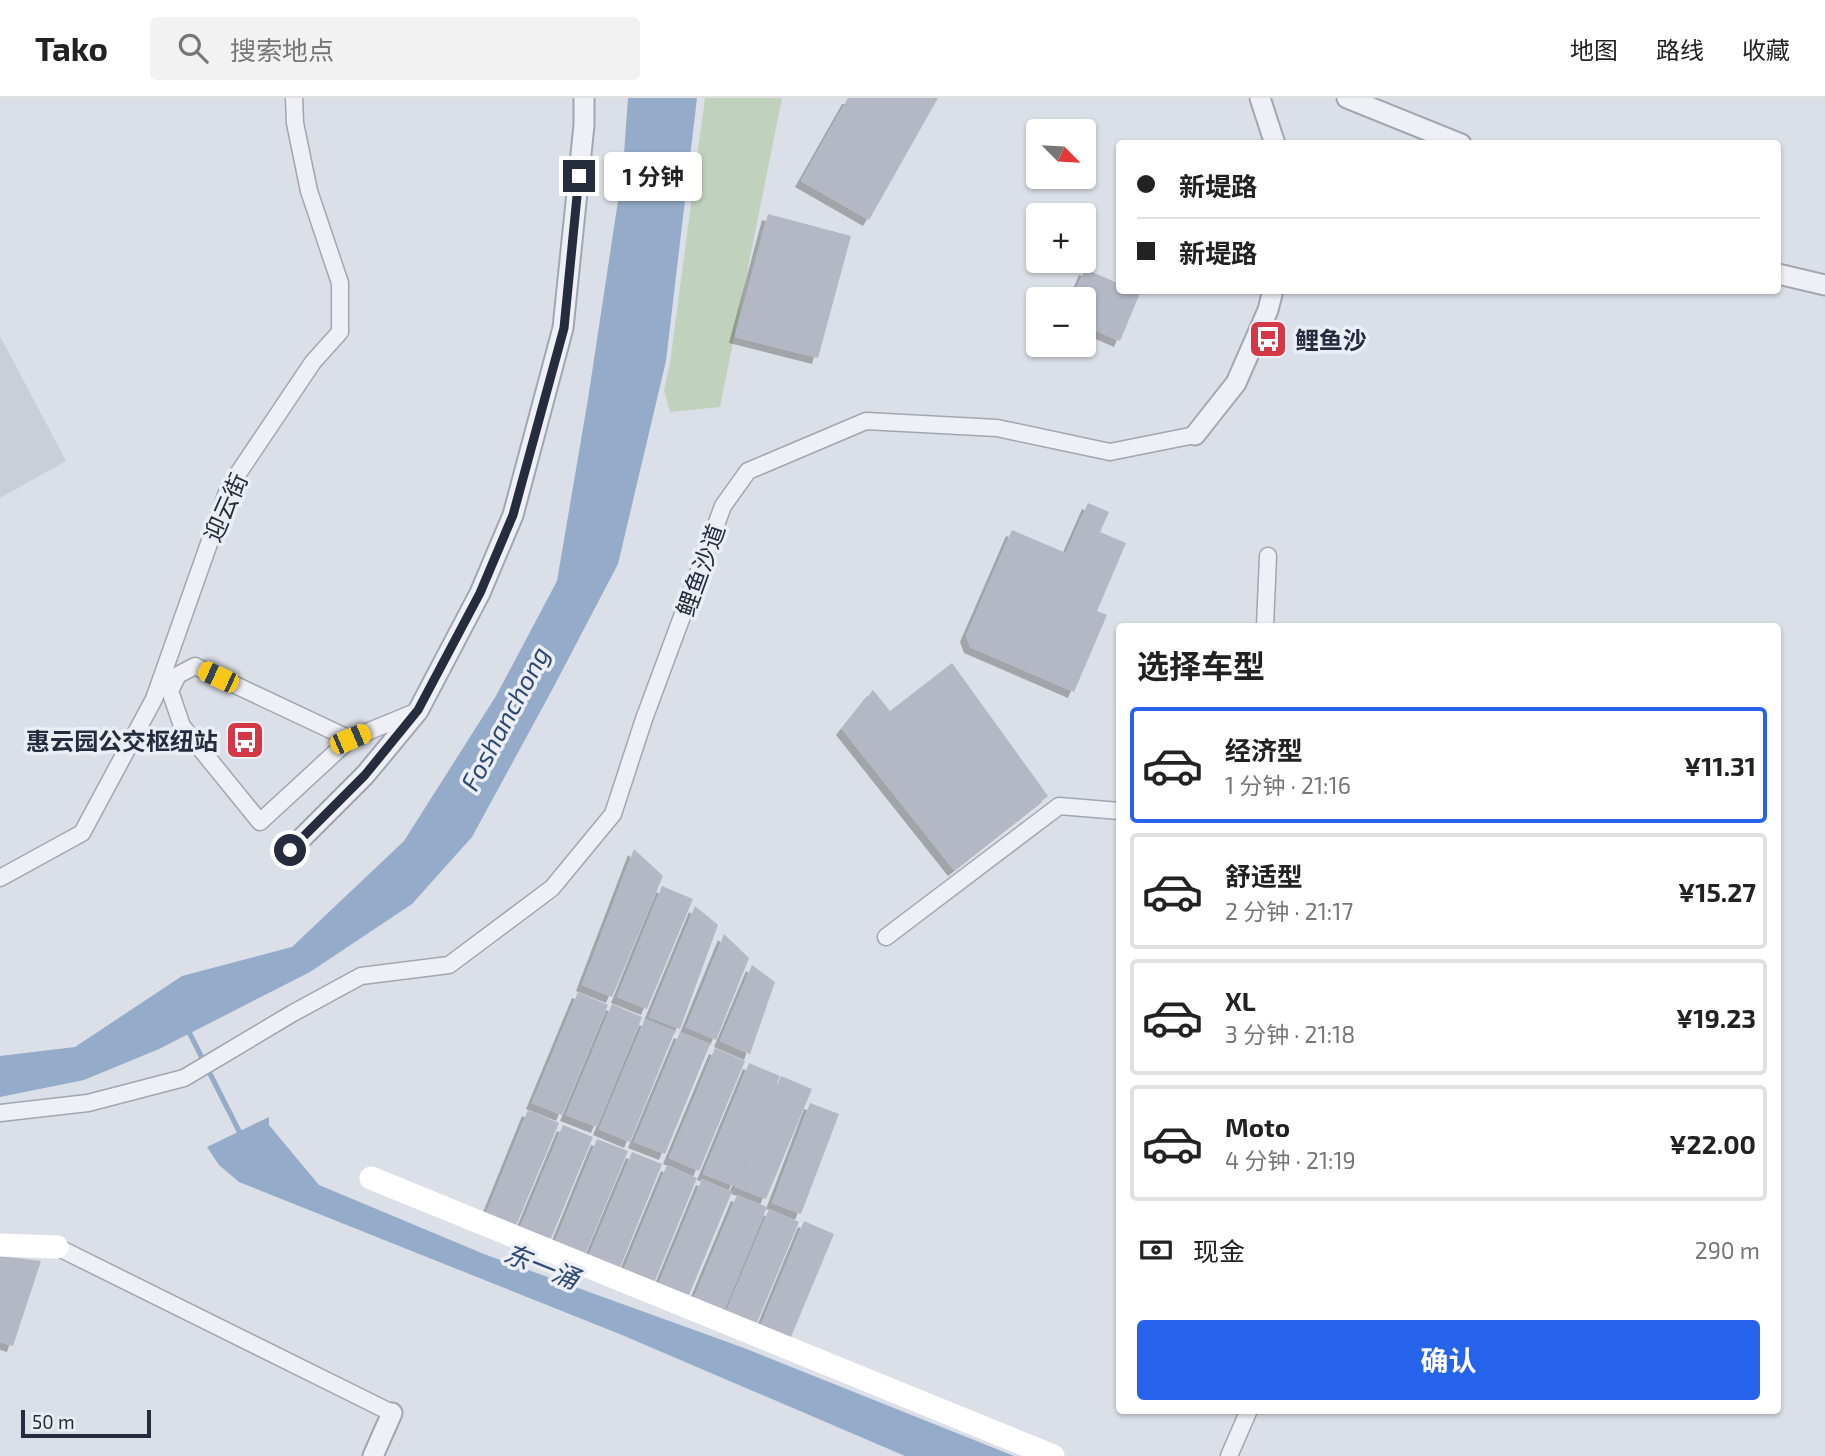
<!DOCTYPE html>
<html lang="zh">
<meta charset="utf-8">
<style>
:root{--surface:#fff;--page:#f2f2f2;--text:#222;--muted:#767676;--line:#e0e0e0;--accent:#2563eb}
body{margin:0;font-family:"Exo 2","Noto Sans SC",sans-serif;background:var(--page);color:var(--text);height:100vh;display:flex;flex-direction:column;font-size:26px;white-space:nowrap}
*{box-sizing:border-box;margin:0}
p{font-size:23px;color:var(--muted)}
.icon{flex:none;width:38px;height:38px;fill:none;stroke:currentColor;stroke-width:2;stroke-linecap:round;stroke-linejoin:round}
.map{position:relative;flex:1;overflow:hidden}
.sheet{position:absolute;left:1116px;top:525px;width:665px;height:791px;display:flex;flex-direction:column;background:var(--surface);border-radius:7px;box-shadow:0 2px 5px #0004}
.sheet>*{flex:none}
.top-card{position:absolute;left:1116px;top:42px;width:665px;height:154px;border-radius:7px;box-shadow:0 2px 5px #0004;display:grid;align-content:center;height:154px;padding:0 21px;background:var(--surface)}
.needle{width:46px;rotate:114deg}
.controls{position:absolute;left:1026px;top:21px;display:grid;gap:14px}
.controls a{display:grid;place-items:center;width:70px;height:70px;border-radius:7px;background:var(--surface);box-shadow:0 2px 5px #0004;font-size:35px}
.scale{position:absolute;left:21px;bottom:18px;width:130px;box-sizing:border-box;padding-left:7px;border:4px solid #252c3d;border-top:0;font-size:19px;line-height:24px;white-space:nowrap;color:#252c3d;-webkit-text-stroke:5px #ebeef5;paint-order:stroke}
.end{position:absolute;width:32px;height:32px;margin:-16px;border:9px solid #252c3d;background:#fff;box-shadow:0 0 0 4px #fff}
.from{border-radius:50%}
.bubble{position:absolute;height:49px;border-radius:7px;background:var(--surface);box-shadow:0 2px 5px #0004;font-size:23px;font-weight:700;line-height:49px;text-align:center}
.car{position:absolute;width:21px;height:42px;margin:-21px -10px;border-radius:9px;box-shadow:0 0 5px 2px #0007;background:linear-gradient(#f5c518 24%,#345 0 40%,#f5c518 0 76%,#345 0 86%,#f5c518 0)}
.top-card b{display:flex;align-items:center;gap:24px;height:66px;font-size:26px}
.top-card b+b{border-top:2px solid var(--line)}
.top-card i{width:18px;height:18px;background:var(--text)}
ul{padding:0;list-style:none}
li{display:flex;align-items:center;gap:21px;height:116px;margin:0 14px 10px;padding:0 7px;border:4px solid var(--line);border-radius:7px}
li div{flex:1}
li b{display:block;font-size:26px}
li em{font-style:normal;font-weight:700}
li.selected{border-color:var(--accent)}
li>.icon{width:63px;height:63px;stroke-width:1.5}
h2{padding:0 21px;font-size:32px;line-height:84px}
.pay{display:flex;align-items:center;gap:18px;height:77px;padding:0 21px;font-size:26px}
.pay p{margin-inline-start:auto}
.cta{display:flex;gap:14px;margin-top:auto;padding:14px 21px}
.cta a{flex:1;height:80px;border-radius:7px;background:var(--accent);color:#fff;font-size:28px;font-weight:700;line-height:80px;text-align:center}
header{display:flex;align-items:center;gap:42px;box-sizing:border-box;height:98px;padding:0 35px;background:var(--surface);border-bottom:2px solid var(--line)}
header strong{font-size:33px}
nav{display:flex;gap:38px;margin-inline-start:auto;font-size:24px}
.search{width:490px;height:63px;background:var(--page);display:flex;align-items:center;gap:18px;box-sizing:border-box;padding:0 24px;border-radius:7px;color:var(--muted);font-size:26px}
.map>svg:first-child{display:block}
</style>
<header>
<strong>Tako</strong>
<div class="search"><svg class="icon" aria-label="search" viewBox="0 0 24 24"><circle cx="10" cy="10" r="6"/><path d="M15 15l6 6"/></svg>搜索地点</div>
<nav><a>地图</a><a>路线</a><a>收藏</a></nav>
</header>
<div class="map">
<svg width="1825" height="1358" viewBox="0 0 1825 1358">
<defs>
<filter id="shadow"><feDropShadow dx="-6" dy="6" stdDeviation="0" flood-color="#0004"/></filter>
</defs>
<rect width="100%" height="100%" fill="#dbdfe7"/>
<path fill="#c9ced9" d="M 0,238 L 66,363 L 0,400 Z"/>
<path fill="#c0d1bc" d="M 705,0 L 782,0 L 720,309 L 670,314 L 664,292 L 670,265 Z"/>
<path fill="#94abc9" d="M 628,0 L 697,0 L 666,263 L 618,466 L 552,592 L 472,739 L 412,806 L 310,874 L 159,951 L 84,982 L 0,999 L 0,958 L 75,949 L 182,878 L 292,849 L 404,743 L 496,598 L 557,483 L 588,301 L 623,70 Z
M 269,1019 L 269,1027 L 319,1087 L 484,1156 L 744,1250 L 1014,1358 L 905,1358 L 622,1237 L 239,1084 L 219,1067 L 207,1049 Z"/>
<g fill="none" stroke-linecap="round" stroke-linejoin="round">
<path stroke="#94abc9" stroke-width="5" d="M 188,932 L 242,1039"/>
</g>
<path fill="#b3b8c4" filter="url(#shadow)" d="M 848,0 L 938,0 L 869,122 L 801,83 Z
M 768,116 L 851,138 L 818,260 L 735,239 Z
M 1085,171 L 1120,186 L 1120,192 L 1135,192 L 1140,195 L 1120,243 L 1083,227 L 1083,201 L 1072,201 Z
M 1088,405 L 1109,414 L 1100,434 L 1126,445 L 1097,513 L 1107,517 L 1074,594 L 970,549 L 966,538 L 1012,432 L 1066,455 Z
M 952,565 L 1048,698 L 954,772 L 842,631 L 873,592 L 890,613 Z
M 634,751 L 663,778 L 612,899 L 582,887 Z
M 662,788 L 693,801 L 647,911 L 617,899 Z
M 695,808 L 718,827 L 680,931 L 649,919 Z
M 724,836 L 749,860 L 716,942 L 686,929 Z
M 752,867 L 775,884 L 750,956 L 720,943 Z
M 578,894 L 608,907 L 562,1017 L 532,1005 Z
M 612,906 L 642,919 L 597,1029 L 566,1017 Z
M 645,921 L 675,933 L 630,1044 L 599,1031 Z
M 680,934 L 710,946 L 665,1056 L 634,1044 Z
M 715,950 L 745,963 L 699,1073 L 669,1060 Z
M 749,965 L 780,978 L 734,1088 L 703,1076 Z
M 781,978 L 812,991 L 766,1101 L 735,1089 Z
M 810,1005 L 839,1016 L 801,1116 L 772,1105 Z
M 528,1012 L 559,1025 L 513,1135 L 483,1123 Z
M 563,1027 L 593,1039 L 547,1150 L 517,1137 Z
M 597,1041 L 628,1053 L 582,1164 L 552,1151 Z
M 632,1054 L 662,1066 L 617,1177 L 586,1164 Z
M 667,1067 L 697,1080 L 652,1190 L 621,1178 Z
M 702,1081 L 732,1094 L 686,1204 L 656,1192 Z
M 737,1097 L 767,1109 L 721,1220 L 691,1207 Z
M 769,1111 L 799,1124 L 753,1234 L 723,1221 Z
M 804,1123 L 834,1136 L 788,1246 L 758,1234 Z
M 0,1158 L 41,1163 L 13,1248 L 0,1244 Z"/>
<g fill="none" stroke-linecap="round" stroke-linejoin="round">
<defs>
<path id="minor" d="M 1265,528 L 1268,458
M 350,641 L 195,568 L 178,577 L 170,593 L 182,628 L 260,724 L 350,641 L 418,613
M 0,780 L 82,735 L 154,601 L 229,389 L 313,264 L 340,234 L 340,185 L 309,93 L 295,25 L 294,0
M 886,839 L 1059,708 L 1120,713
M 0,1015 L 88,1005 L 184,980 L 293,915 L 361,878 L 449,867 L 552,790 L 613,716 L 644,621 L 723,408 L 748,373 L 866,323 L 997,330 L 1110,354 L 1195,337
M 57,1149 L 392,1315
M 1229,1358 L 1249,1312"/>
<path id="tertiary" d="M 1260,0 L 1275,46
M 1347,0 L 1461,46
M 1778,176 L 1825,187
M 1195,337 L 1236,285 L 1268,212 L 1273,192
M 290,752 L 365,677 L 418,613 L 480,495 L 513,417 L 563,230 L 584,27 L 584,0
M 373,1358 L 392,1315"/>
</defs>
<use href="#minor" stroke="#a1a6b1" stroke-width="19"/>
<use href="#tertiary" stroke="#a1a6b1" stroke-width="23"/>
<use href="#minor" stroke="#eef0f5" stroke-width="16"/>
<use href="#tertiary" stroke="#eef0f5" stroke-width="19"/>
<path stroke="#fff" stroke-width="23" d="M 371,1080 L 1053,1358
M 0,1147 L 57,1149"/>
</g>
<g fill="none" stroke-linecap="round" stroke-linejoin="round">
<path stroke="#252c3d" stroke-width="9" d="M 290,752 L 365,677 L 418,612 L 480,495 L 513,417 L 564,230 L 579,78"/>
</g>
<defs>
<symbol id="bus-square" viewBox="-11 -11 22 22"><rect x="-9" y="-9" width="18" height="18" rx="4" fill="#d43847" stroke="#ebeef5"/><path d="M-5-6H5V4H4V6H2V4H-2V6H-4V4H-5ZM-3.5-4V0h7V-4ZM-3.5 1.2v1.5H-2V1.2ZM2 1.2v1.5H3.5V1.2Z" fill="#fff"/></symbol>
</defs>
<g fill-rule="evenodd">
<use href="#bus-square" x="1246" y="219" width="44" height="44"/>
<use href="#bus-square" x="223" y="620" width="44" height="44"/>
</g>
<g text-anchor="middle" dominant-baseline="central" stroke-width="7" stroke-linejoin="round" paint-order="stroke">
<g font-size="24" font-weight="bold" fill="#252c3d" stroke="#ebeef5" text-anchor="start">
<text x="1295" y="241">鲤鱼沙</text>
<text x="218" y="642" text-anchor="end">惠云园公交枢纽站</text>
</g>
<g font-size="24" fill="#252c3d" stroke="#ebeef5">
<text transform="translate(225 409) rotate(-66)">迎云街</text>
<text transform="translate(700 472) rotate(-70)">鲤鱼沙道</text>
</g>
<g font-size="26" font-style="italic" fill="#2d4873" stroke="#ebeef5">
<text transform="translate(504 620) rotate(-62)">Foshanchong</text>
<text transform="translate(542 1167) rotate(22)">东一涌</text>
</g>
</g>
</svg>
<div class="controls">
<a><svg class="needle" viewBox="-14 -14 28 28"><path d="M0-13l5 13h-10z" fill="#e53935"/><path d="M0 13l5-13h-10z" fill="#767676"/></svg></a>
<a>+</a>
<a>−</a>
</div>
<div class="scale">50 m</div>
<i class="end from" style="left:290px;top:752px"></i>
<i class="end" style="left:579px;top:78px"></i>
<div class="bubble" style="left:604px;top:54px;width:98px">1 分钟</div>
<i class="car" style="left:218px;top:579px;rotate:295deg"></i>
<i class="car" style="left:350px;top:641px;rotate:67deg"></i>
<div class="top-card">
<b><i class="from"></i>新堤路</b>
<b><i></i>新堤路</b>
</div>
<section class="sheet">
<h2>选择车型</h2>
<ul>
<li class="selected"><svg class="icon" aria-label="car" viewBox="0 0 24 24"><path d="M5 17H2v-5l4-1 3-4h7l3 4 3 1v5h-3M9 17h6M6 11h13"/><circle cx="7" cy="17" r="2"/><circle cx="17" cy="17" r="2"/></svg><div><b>经济型</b><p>1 分钟 · 21:16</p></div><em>¥11.31</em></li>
<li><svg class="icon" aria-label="car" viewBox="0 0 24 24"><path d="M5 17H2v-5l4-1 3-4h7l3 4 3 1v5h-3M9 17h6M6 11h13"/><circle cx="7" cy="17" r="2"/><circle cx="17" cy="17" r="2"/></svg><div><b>舒适型</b><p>2 分钟 · 21:17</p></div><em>¥15.27</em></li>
<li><svg class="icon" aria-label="car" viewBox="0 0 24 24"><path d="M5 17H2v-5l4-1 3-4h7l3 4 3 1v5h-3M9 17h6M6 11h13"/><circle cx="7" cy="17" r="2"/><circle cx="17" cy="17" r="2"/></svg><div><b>XL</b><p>3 分钟 · 21:18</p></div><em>¥19.23</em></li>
<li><svg class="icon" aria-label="car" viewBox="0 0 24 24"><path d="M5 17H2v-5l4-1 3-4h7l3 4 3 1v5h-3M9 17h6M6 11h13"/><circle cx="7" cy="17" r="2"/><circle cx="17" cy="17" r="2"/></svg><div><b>Moto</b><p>4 分钟 · 21:19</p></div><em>¥22.00</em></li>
</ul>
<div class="pay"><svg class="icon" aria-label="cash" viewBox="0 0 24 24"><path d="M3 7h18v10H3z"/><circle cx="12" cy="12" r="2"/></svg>现金<p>290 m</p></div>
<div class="cta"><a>确认</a></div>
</section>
</div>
